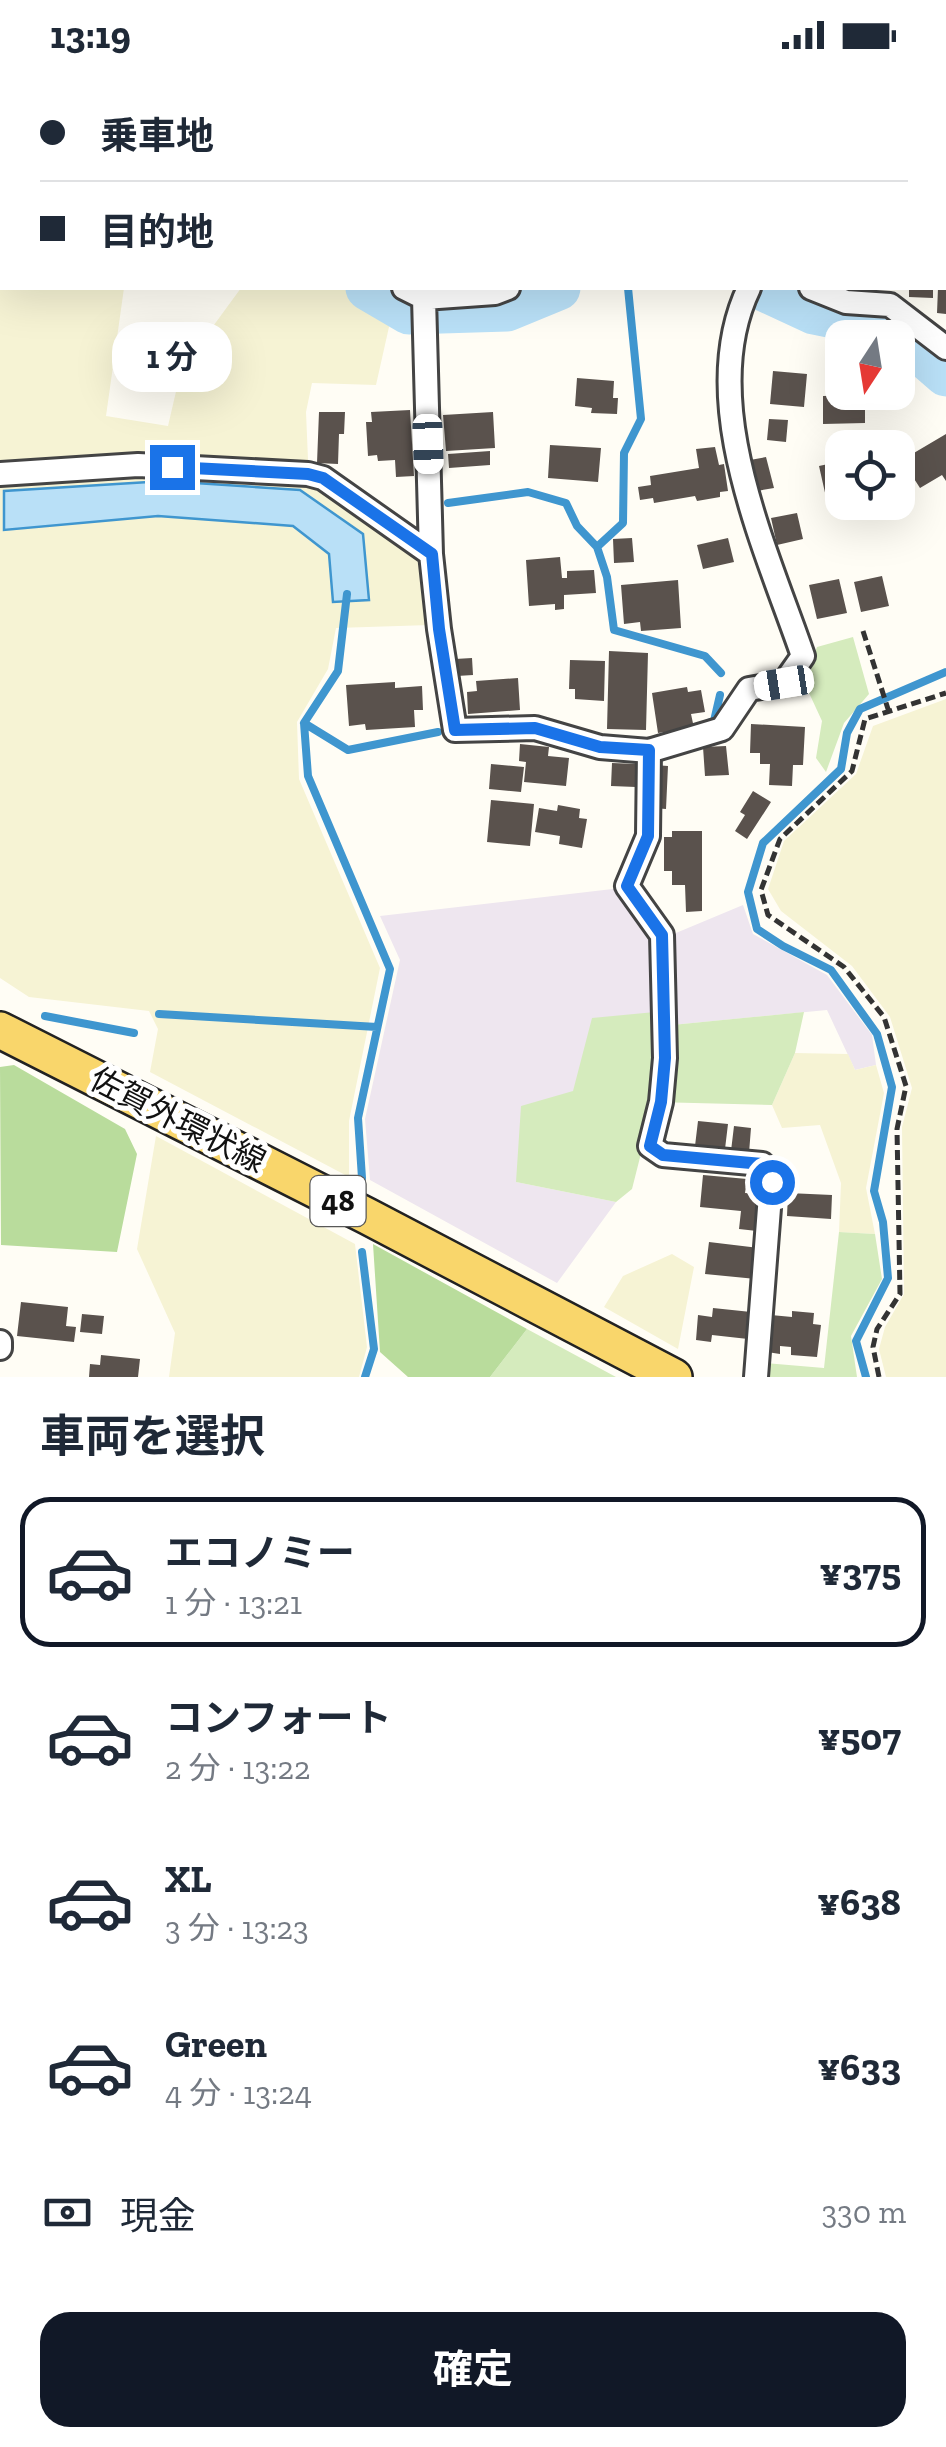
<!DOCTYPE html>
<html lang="ja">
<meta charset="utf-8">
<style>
:root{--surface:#fff;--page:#f2f2f3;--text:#1f2937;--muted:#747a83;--line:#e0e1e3;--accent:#111827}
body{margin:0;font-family:"Zilla Slab","Noto Sans JP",serif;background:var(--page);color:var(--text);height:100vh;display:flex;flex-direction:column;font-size:38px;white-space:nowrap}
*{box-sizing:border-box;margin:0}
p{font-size:32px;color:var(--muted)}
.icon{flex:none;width:55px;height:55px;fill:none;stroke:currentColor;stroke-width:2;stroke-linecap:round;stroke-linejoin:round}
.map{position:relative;height:1307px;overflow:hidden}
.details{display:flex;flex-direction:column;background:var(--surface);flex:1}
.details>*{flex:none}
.top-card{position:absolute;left:0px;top:0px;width:948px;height:220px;box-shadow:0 10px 40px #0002;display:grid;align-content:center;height:220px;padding:0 40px;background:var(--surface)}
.needle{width:65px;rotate:192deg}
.buttons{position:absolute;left:825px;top:250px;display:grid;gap:20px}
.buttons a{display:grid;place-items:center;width:90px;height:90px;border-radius:20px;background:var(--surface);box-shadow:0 10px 40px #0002;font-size:50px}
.end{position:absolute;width:45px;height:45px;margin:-22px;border:12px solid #1a73e8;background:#fff;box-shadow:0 0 0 5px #fff}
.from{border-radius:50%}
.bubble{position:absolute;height:70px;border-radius:30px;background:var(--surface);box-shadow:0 10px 40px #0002;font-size:32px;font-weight:700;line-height:70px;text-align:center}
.car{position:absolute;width:30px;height:60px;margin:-30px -15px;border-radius:12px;box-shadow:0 0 8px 2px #0007;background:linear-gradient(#fff 24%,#345 0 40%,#fff 0 76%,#345 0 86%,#fff 0)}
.top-card b{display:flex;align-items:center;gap:35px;height:95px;font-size:38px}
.top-card b+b{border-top:2px solid var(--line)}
.top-card i{width:25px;height:25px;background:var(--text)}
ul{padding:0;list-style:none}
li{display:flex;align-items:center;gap:30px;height:150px;margin:0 20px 15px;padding:0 20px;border:5px solid transparent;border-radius:30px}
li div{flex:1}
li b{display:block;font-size:38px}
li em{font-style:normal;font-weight:700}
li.active{border-color:var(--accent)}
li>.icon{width:90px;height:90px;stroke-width:1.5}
h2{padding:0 40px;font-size:45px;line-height:120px}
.pay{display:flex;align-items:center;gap:25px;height:110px;padding:0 40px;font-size:38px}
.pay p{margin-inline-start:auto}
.button{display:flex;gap:20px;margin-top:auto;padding:20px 40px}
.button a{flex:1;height:115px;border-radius:30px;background:var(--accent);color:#fff;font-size:40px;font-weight:700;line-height:115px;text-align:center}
.status{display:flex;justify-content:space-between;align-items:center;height:70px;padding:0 50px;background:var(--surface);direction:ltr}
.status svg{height:28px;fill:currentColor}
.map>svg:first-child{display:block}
</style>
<div class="status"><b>13:19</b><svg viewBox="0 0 49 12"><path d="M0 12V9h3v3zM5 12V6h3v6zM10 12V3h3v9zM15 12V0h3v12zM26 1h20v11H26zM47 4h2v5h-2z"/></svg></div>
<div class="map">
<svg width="946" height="1307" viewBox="0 0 946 1307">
<rect width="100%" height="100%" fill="#fffdf5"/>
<path fill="#eee6ef" d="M 621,818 L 652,873 L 743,835 L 753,864 L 827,905 L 872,965 L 876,995 L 855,1000 L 827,940 L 672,955 L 573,1021 L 516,1112 L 616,1132 L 557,1213 L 370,1110 L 365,1049 L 400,890 L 380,846 Z"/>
<path fill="#f6f3d4" d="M 424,0 L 946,0 L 946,23 L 945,24 L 945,2 L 424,2 Z
M 0,93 L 2,94 L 2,218 L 124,218 L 106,346 L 168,356 L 181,300 L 241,218 L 342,218 L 391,248 L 376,315 L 312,313 L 306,342 L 309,413 L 425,492 L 430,555 L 336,558 L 328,599 L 297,652 L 299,709 L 380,898 L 349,1051 L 349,1107 L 150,1002 L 158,959 L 149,941 L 29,927 L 0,908 Z
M 946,629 L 946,1307 L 886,1307 L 879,1279 L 885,1257 L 904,1224 L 902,1057 L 912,1018 L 890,947 L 852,896 L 781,841 L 768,819 L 784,771 L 856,704 L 873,656 Z
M 795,983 L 848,984 L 855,1000 L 876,995 L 884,1023 L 866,1118 L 875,1164 L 839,1162 L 841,1113 L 820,1055 L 782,1058 L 772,1035 Z
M 156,1066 L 355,1174 L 367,1277 L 359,1307 L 169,1307 L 175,1263 L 137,1179 Z
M 672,1184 L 694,1197 L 678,1279 L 604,1237 L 623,1206 Z"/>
<path fill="#d5ebbd" d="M 853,567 L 869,624 L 844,653 L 826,702 L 816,688 L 822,651 L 804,612 L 817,577 Z
M 655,942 L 672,955 L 804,942 L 795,983 L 772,1035 L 654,1032 L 632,1119 L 616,1132 L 516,1112 L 521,1036 L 573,1021 L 592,948 Z
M 839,1162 L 875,1164 L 882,1209 L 851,1266 L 857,1307 L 763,1307 L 765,1293 L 824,1298 Z
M 527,1259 L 616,1307 L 490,1307 Z"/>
<path fill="#b9dc9c" d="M 14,995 L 125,1059 L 137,1084 L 117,1182 L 1,1175 L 0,997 Z
M 373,1174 L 527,1259 L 490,1307 L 408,1307 L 380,1282 Z"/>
<path fill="#b9e0f7" stroke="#3f96cf" stroke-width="2.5" d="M 165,411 L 300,420 L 363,464 L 369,530 L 333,532 L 329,484 L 293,456 L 158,446 L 4,460 L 4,421 Z"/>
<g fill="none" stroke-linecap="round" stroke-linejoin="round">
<path stroke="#3f96cf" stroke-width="8" d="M 87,0 L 98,2
M 157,2 L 157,0
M 271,2 L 272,0
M 628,218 L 641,349 L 624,383 L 623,453 L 597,477 L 607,507 L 614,560 L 705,586 L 721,603
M 448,433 L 528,422 L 566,433 L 577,456 L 597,477
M 347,524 L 338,601 L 304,653 L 308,706 L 390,899 L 358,1048 L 362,1108
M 304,653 L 348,680 L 438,662
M 708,653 L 714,651 L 720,625
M 159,944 L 377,957
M 45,946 L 134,963
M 362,1182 L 374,1279 L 365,1307
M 866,1307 L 856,1271 L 888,1208 L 883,1152 L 874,1121 L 892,1017 L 877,964 L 831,900 L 783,876 L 757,859 L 748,822 L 763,773 L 841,699 L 847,663 L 860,639 L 946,602"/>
<path stroke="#b9e0f7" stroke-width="45" d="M 368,218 L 409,242 L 507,239 L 558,218
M 762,218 L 814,242 L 893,258 L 946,304"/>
</g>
<path fill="#5a524d" d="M 909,218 L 933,218 L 933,228 L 909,227 Z
M 938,218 L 946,218 L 946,244 L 937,243 Z
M 773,301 L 807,304 L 804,337 L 770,334 Z
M 577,308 L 614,311 L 613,328 L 618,328 L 617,344 L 591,343 L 592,338 L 575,336 Z
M 865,325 L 865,353 L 823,354 L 823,326 Z
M 410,340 L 414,406 L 396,407 L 395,390 L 378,391 L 377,385 L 368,386 L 366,352 L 372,352 L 371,342 Z
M 319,342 L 345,342 L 344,364 L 339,364 L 338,394 L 317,393 Z
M 493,342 L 495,378 L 446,381 L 443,345 Z
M 769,349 L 788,350 L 786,372 L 767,370 Z
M 946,364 L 946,411 L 942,405 L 920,418 L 902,390 Z
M 550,375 L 601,378 L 598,412 L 548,408 Z
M 715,377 L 719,395 L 724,394 L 728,421 L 720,422 L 720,427 L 697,431 L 695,426 L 654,433 L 653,428 L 640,430 L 638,417 L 651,415 L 650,406 L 699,398 L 696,379 Z
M 490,381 L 490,395 L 449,398 L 448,384 Z
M 766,387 L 774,418 L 757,421 L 750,390 Z
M 842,391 L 842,433 L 828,436 L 819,396 Z
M 858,432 L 886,432 L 889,442 L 862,448 Z
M 797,443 L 803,469 L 777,475 L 771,448 Z
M 632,468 L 634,492 L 614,493 L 613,469 Z
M 728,468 L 734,492 L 703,499 L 697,475 Z
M 560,487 L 562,508 L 567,508 L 567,501 L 594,500 L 596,523 L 564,525 L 564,539 L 555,540 L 555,534 L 529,536 L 526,490 Z
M 882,506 L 889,536 L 861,542 L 854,512 Z
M 839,509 L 847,543 L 817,549 L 809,515 Z
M 678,510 L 681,558 L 641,561 L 640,552 L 624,554 L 621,515 Z
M 609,581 L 648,583 L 646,660 L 607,659 Z
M 472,588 L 473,605 L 457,606 L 455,589 Z
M 570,590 L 605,591 L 604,631 L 575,629 L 575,619 L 569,619 Z
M 518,608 L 520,640 L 468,644 L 467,622 L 477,621 L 476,611 Z
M 395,612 L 395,618 L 422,616 L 423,640 L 414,640 L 415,657 L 366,660 L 365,654 L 349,656 L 346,615 Z
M 687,617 L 688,622 L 701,620 L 705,642 L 691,644 L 694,658 L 658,663 L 652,623 Z
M 751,654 L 805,657 L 803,695 L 793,695 L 792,716 L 769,715 L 770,694 L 760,694 L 760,683 L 750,683 Z
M 520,674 L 549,677 L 548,686 L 569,688 L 566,716 L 524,712 L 526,692 L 519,691 Z
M 726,676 L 729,705 L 705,706 L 703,677 Z
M 612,693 L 637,694 L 636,717 L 611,716 Z
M 491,694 L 524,697 L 521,722 L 489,719 Z
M 654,695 L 668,696 L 666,739 L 652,738 Z
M 753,721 L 771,732 L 747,769 L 735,761 L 745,745 L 740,742 Z
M 491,730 L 534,734 L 530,776 L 487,772 Z
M 558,735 L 580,739 L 579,748 L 587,749 L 582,778 L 559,774 L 560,766 L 535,762 L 539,738 L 557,741 Z
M 672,761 L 702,761 L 702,841 L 686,842 L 685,815 L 672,815 L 672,801 L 664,801 L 664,767 L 672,767 Z
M 698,1051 L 728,1054 L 725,1079 L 695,1076 Z
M 734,1056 L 751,1058 L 749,1083 L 731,1081 Z
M 703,1105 L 747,1109 L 745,1123 L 760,1124 L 757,1161 L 739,1159 L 741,1141 L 700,1137 Z
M 788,1123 L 832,1125 L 831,1149 L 787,1146 Z
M 709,1172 L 759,1178 L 756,1209 L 705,1204 Z
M 21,1232 L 68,1237 L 66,1256 L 76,1257 L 74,1272 L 17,1266 Z
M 713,1238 L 751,1242 L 748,1269 L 712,1265 L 711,1272 L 696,1270 L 698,1245 L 712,1247 Z
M 792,1241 L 814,1243 L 813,1254 L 821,1255 L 817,1287 L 791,1285 L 791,1277 L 780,1276 L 780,1284 L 767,1282 L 771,1245 L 792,1247 Z
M 82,1244 L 104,1246 L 102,1264 L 80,1262 Z
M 101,1285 L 140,1289 L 138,1307 L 89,1307 L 90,1294 L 100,1295 Z"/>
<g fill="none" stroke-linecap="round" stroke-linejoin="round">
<defs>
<path id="street" d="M 945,47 L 946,45
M 0,71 L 2,72
M 404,218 L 424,228 L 495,223 L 508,218
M 811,218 L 846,232 L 890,235 L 946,278
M 424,228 L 431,484 L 439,559 L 455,660 L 535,658 L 600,677 L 649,681 L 722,659 L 749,619 L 784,613 L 803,586 C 766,478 695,330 749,218
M 0,404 L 138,395 L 308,404 L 323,408 L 431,484
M 649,681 L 648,766 L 627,816 L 662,865 L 665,988 L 661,1032 L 650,1076 L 663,1085 L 762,1094 L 771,1112 L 756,1307
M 0,1272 L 0,1278"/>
<path id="primary" d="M 0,960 L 367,1146 L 674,1307"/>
</defs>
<use href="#street" stroke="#444" stroke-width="28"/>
<use href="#primary" stroke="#222" stroke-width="40"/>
<path stroke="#333" stroke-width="5" stroke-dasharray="10 5" stroke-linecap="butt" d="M 863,561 L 889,642
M 879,1307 L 873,1277 L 877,1259 L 900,1224 L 897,1059 L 906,1016 L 884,947 L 844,897 L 768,845 L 761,820 L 780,769 L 852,701 L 865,649 L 946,623"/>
<use href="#street" stroke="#fff" stroke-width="22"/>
<use href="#primary" stroke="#f9d66b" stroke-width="35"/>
</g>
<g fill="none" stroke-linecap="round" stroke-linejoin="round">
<path stroke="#1a73e8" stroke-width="12" d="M 172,397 L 308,404 L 323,408 L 432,484 L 439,559 L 455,660 L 535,658 L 600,677 L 649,680 L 648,766 L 627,816 L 662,865 L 665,988 L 661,1032 L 650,1076 L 663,1085 L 762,1094 L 772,1112"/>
</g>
<g text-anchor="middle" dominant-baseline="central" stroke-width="10" stroke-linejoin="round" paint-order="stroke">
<rect fill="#fff" stroke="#585858" stroke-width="2.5" x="310.5" y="1106" width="55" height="50" rx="8"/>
<g font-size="30" font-weight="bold" fill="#111">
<text x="338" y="1131">48</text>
</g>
<g font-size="32" fill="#111" stroke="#fff">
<text transform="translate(178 1050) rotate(27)">佐賀外環状線</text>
</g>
</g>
</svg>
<div class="buttons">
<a><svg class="needle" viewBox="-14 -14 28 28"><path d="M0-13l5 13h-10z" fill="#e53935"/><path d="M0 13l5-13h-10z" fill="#747a83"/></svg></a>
<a><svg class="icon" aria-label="locate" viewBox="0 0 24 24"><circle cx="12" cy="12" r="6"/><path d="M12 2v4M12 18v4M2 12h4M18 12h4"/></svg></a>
</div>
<i class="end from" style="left:772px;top:1112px"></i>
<i class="end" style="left:172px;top:397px"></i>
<div class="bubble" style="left:112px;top:252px;width:120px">1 分</div>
<i class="car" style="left:428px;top:374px;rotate:178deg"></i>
<i class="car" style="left:784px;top:613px;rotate:261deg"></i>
<div class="top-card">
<b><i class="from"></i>乗車地</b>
<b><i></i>目的地</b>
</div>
</div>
<section class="details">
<h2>車両を選択</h2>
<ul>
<li class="active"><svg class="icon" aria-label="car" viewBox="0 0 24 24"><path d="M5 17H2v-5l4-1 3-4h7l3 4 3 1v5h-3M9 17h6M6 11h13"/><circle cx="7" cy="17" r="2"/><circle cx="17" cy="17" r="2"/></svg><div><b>エコノミー</b><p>1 分 · 13:21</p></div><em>¥375</em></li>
<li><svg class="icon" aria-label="car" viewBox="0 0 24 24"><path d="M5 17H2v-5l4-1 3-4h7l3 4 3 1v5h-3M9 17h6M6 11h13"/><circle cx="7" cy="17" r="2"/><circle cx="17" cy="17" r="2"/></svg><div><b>コンフォート</b><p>2 分 · 13:22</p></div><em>¥507</em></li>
<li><svg class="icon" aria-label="car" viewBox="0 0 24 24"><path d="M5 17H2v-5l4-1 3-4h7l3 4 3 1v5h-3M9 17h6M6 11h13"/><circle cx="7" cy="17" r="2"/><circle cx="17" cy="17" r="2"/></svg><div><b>XL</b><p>3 分 · 13:23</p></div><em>¥638</em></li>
<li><svg class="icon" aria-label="car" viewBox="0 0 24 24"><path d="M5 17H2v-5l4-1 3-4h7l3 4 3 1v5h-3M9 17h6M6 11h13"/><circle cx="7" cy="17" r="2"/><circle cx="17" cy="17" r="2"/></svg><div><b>Green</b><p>4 分 · 13:24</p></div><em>¥633</em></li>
</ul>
<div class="pay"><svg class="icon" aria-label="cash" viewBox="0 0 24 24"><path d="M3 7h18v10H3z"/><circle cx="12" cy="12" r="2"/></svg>現金<p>330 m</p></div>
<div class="button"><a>確定</a></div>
</section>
